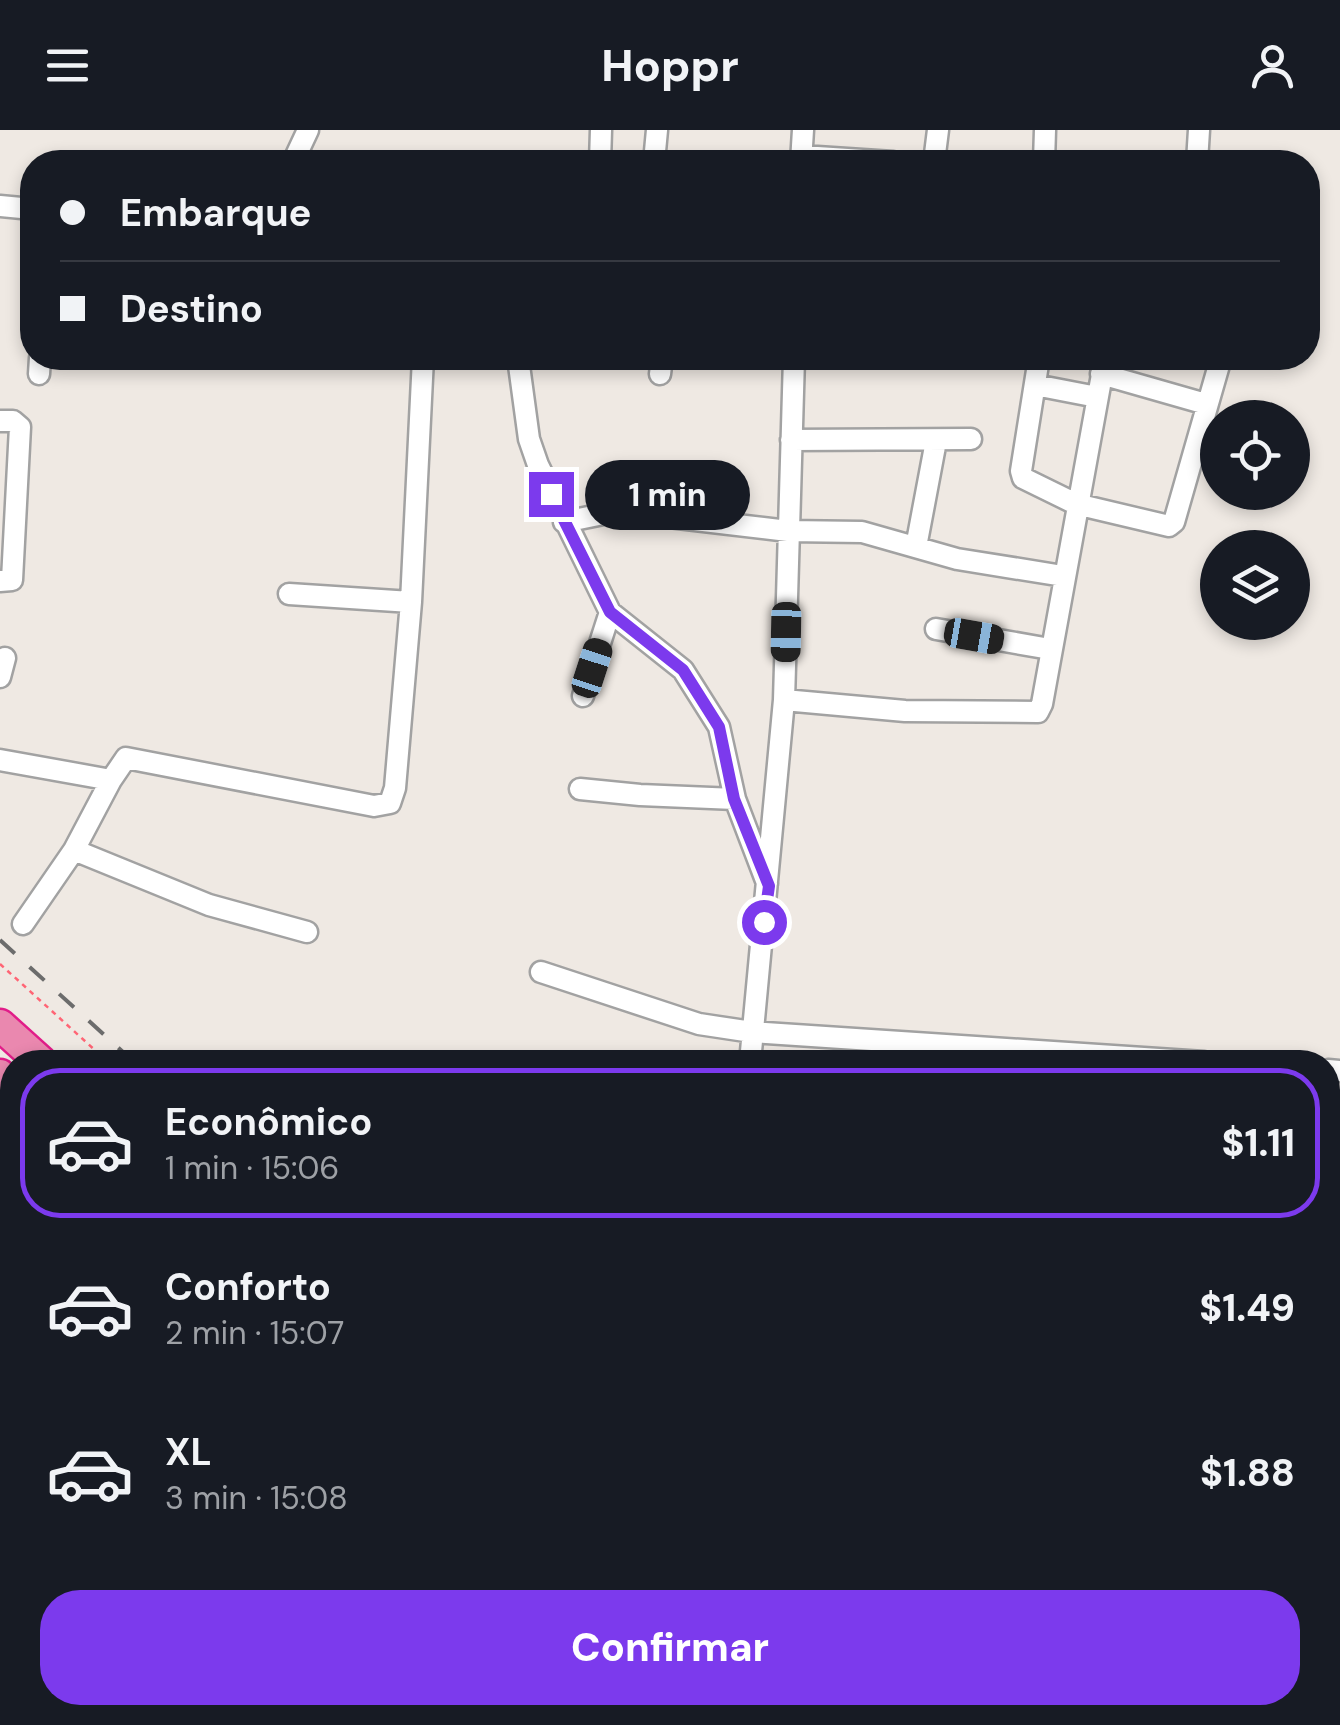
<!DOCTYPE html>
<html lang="pt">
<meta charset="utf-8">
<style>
:root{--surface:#171b24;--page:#20242c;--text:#f1f3f6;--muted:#9ea1a6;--line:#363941;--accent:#7c3aed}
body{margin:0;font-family:"DM Sans",sans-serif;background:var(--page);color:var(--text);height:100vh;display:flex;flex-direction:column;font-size:38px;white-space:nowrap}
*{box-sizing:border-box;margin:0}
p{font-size:32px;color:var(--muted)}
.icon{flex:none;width:55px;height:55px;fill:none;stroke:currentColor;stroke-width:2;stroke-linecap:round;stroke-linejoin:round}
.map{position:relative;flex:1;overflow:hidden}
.drawer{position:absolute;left:0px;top:920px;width:1340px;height:675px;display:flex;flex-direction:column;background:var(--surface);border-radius:40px 40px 0 0;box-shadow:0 5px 15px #0003}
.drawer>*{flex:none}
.banner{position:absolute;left:20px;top:20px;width:1300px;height:220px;border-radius:40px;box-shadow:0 5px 15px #0003;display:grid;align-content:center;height:220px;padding:0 40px;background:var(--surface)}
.tools{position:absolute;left:1200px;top:270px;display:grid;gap:20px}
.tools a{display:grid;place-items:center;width:110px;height:110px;border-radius:50%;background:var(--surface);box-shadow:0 5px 15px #0003;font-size:50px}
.end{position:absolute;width:45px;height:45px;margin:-22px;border:12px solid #7c3aed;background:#fff;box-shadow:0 0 0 5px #fff}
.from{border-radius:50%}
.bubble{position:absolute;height:70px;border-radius:35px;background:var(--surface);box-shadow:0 5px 15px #0003;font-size:32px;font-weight:800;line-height:70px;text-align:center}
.car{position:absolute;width:30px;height:60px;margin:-30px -15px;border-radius:12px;box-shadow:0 0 8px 2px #0007;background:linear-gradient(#222 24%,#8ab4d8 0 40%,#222 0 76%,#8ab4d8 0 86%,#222 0)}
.banner b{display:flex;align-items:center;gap:35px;height:95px;font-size:38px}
.banner b+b{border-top:2px solid var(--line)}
.banner i{width:25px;height:25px;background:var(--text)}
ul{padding:18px 0 0;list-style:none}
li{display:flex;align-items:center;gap:30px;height:150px;margin:0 20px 15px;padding:0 20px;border:5px solid transparent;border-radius:40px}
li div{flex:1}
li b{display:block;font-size:38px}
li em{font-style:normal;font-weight:800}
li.on{border-color:var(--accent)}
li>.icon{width:90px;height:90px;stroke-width:1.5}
.primary-button{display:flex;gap:20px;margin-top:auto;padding:20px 40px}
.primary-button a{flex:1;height:115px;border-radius:40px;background:var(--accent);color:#fff;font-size:40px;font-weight:800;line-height:115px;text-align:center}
header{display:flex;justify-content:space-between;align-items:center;height:130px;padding:0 40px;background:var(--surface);font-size:45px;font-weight:800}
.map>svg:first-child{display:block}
</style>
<header><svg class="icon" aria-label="menu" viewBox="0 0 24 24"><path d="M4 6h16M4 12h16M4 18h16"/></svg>Hoppr<svg class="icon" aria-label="person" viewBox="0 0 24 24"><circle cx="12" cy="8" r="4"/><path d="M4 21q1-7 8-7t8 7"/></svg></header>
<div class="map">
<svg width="1340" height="1595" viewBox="0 0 1340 1595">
<defs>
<pattern id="industrial-furrows" width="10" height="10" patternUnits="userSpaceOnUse" patternTransform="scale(2.5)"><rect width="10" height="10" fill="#e8d5e9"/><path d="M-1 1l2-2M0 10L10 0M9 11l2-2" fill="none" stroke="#c7b6c7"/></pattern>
<pattern id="water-waves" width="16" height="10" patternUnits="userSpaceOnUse" patternTransform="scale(2.5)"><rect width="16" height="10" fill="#a2dedf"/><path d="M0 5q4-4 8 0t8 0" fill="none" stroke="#8bbebf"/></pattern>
<pattern id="building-cross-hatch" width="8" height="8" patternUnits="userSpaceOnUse" patternTransform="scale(2.5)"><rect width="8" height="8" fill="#c7bab7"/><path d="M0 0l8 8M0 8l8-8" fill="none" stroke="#aa9f9d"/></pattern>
</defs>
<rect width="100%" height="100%" fill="#efe9e3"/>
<path fill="url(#industrial-furrows)" d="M 12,1083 L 12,1335 L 0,1324 L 0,1098 Z"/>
<path fill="url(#water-waves)" d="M 326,1583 L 532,1583 L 544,1595 L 340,1595 Z"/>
<path fill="url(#building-cross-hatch)" d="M 94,1582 L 186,1582 L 199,1595 L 82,1595 Z"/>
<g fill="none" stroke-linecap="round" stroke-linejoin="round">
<defs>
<path id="minor" d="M 802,26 L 893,32
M 293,32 L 308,0
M 600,32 L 601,0
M 654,32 L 657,0
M 801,32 L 803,0
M 934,32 L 938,0
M 1044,32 L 1045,0
M 1197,32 L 1199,0
M 0,76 L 32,79
M 518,228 L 529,309 L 538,335 L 610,482 L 683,540 L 719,597 L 735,669 L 767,753
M 1039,228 L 1021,341 L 1023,348 L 1076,374 L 1169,396 L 1174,392 L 1221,228
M 39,244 L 40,228
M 660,244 L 662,228
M 1101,244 L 1206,274
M 1035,255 L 1097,267
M 0,291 L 13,291 L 20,297 L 12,450 L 0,451
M 791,310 L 971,309
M 564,392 L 618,381 L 788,401 L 862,402 L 957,429 L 1063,446
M 916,417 L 936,311
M 289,464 L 411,472
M 936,499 L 1050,519
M 0,547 L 5,528
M 583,566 L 610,482
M 784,570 L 905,581 L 1038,582 L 1042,574 L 1105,228
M 0,630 L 111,650 L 126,628 L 374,676 L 390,673 L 395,658 L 411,472 L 423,228
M 580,659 L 640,665 L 735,669
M 74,720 L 209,775 L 307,802
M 23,794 L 74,720 L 111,650
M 541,842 L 699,894 L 752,902 L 1204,932
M 750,932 L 784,570 L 794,228
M 1328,940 L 1340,941
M 0,1347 L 12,1358
M 1328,1405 L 1340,1404
M 0,1479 L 12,1466
M 1328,1487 L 1340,1488
M 258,1582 L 272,1595
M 877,1582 L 898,1595
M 1168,1582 L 1246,1595
M 1,1587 L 12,1575
M 916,1595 L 918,1582
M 1019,1595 L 1021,1582
M 1073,1595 L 1075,1582
M 1278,1595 L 1279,1582"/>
<path id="highway" d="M 0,895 L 41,932
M 0,945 L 12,957
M 634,1582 L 647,1595
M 755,1582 L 768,1595
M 729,1595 L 741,1595"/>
</defs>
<use href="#minor" stroke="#a2a2a2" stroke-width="25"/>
<use href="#highway" stroke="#e11d89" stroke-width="35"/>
<path stroke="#ff6575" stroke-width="2.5" stroke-dasharray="5 5" stroke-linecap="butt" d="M 0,834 L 108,932
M 820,1582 L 834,1595"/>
<use href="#minor" stroke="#fff" stroke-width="20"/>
<use href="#highway" stroke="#ea88af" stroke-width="30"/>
<path stroke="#6c6c6c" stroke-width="4" stroke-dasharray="20 20" stroke-linecap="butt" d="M 0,810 L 134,932
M 838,1582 L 852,1595"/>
</g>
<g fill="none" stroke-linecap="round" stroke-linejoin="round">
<path stroke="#7c3aed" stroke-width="12" d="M 551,364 L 610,482 L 683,540 L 719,597 L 734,669 L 769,756 L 764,792"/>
</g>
</svg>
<div class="tools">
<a><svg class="icon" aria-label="locate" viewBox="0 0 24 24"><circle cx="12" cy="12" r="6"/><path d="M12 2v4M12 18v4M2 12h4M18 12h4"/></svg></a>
<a><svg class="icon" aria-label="layers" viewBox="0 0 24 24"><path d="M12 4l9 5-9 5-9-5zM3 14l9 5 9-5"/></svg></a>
</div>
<i class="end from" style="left:764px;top:792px"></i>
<i class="end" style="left:551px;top:364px"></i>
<div class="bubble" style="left:585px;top:330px;width:165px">1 min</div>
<i class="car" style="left:786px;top:502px;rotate:181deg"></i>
<i class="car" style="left:974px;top:506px;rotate:100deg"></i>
<i class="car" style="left:592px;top:538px;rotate:18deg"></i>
<div class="banner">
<b><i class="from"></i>Embarque</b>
<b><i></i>Destino</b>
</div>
<section class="drawer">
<ul>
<li class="on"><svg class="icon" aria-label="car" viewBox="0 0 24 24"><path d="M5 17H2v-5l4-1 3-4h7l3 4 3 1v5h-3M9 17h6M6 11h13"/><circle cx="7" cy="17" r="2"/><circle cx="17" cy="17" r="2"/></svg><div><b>Econômico</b><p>1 min · 15:06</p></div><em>$1.11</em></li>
<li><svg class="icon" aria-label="car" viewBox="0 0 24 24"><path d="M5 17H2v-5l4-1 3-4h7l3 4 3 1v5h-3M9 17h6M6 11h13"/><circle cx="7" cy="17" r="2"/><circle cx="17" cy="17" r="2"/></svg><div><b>Conforto</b><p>2 min · 15:07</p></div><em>$1.49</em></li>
<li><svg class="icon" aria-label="car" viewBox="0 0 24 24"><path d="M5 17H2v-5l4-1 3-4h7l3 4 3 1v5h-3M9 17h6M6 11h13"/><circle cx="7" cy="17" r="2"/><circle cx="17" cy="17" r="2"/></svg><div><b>XL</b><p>3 min · 15:08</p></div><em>$1.88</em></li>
</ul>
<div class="primary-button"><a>Confirmar</a></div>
</section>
</div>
